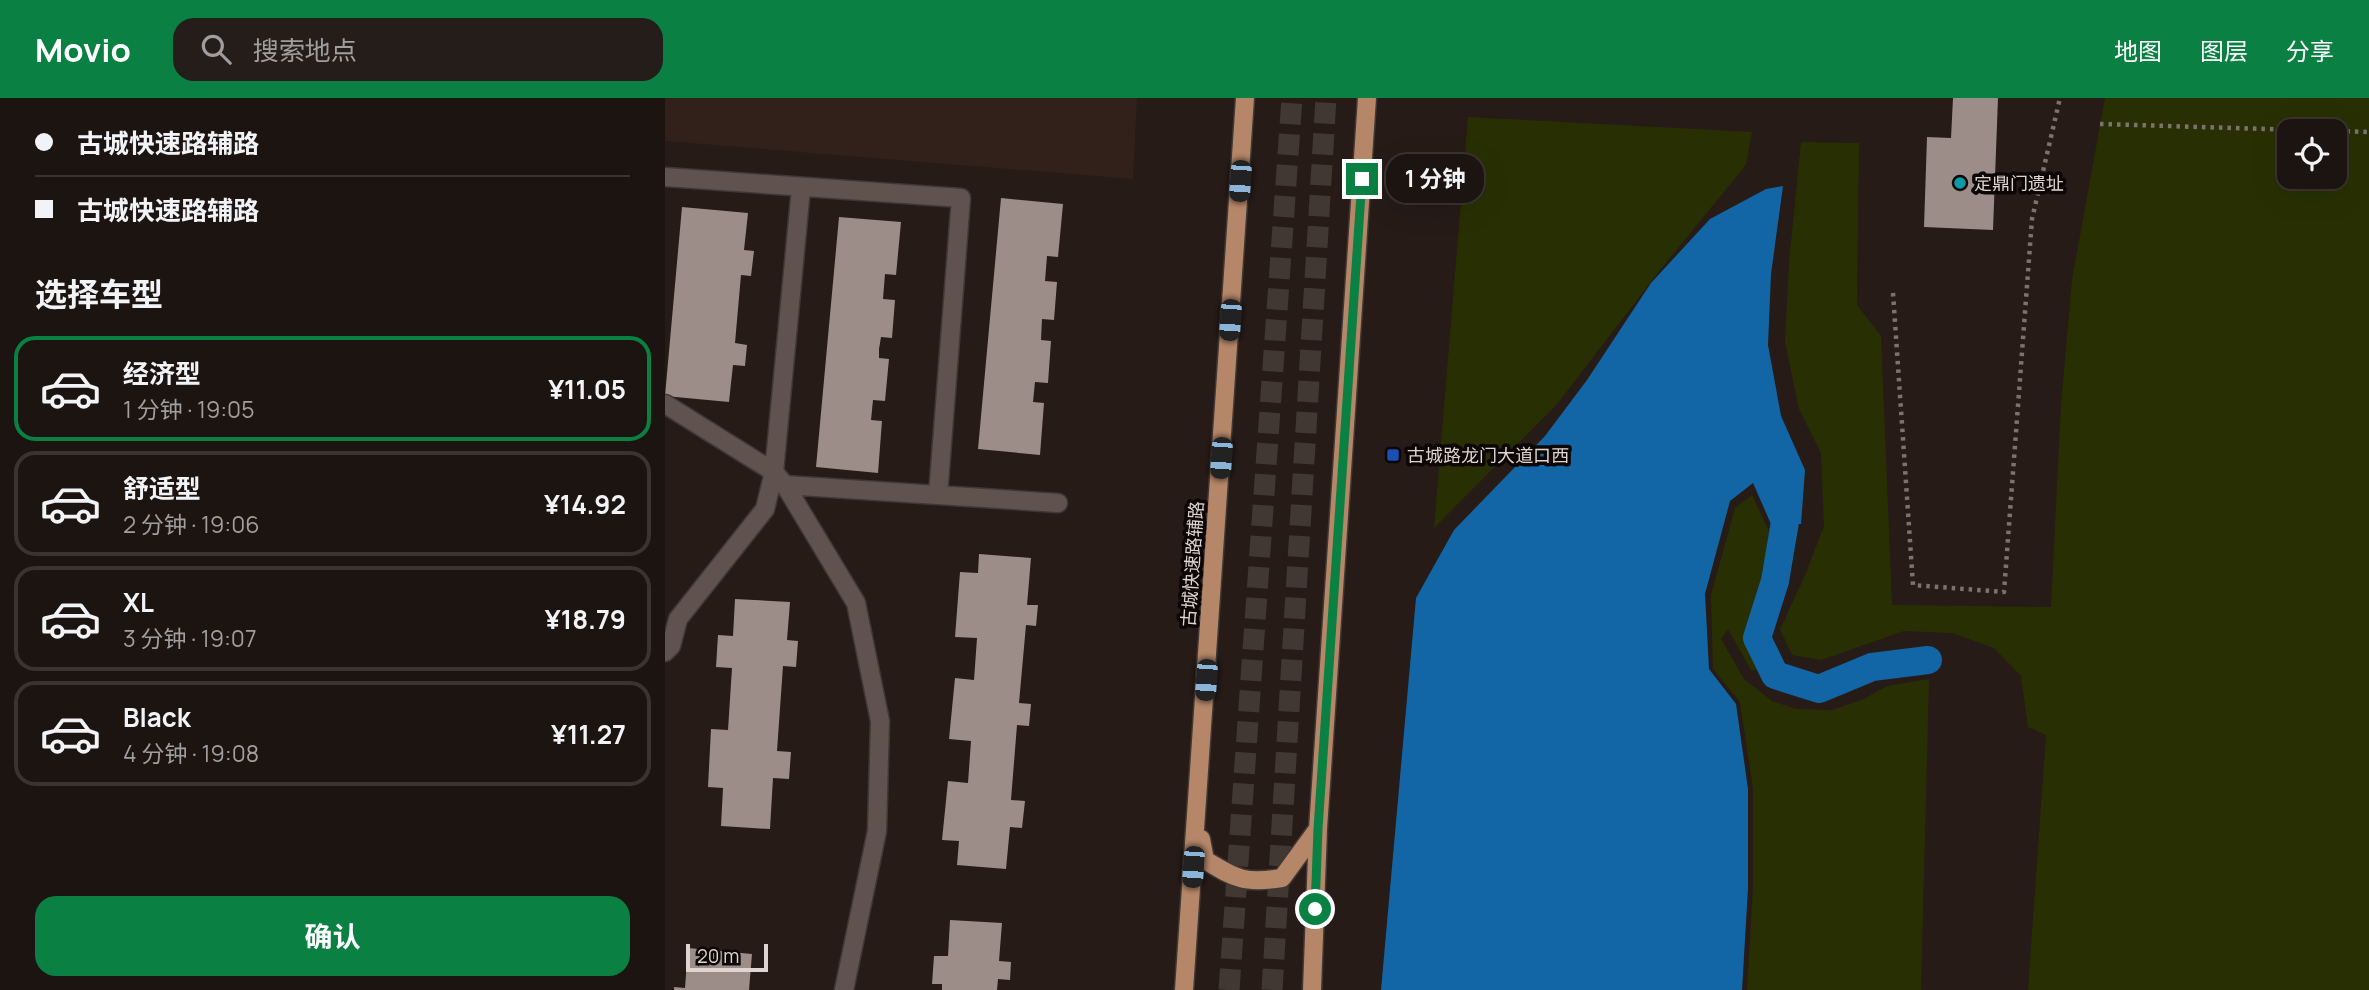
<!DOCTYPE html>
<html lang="zh">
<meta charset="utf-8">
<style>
:root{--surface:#1c1411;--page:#251d1a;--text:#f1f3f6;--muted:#a09e9f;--line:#3a3331;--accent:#0b8043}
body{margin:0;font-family:Manrope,"Noto Sans SC",sans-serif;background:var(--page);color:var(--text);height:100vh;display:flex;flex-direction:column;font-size:26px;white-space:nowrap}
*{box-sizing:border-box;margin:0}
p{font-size:23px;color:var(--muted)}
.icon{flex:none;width:38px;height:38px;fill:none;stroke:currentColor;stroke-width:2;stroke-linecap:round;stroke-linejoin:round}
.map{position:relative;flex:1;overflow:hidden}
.details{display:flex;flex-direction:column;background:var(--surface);width:665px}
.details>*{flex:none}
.top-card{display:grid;align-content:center;height:154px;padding:0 35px;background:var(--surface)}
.tools{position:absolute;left:1612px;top:21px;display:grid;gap:14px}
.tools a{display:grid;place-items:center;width:70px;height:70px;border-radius:14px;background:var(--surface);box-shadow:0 7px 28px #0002,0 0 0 2px var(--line);font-size:35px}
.scale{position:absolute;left:21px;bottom:18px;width:82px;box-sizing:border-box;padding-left:7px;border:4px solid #ddd5d2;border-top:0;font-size:19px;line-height:24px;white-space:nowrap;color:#ddd5d2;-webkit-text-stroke:5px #0c0706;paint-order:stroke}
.end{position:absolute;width:32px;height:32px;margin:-16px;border:9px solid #0b8043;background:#fff;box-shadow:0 0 0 4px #fff}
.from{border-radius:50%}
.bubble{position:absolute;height:49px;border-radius:21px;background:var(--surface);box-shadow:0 7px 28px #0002,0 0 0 2px var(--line);font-size:23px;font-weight:700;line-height:49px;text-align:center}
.car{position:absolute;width:21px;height:42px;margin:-21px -10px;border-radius:9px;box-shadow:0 0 5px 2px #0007;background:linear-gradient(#222 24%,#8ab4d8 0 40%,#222 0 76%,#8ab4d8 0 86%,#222 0)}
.top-card b{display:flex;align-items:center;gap:24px;height:66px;font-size:26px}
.top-card b+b{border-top:2px solid var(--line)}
.top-card i{width:18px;height:18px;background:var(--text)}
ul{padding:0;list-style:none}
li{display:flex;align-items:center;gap:21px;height:105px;margin:0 14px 10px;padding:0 21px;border:4px solid var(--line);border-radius:21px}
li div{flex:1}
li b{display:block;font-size:26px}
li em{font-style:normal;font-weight:700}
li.selected{border-color:var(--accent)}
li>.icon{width:63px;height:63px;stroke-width:1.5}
h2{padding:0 35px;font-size:32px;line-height:84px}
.primary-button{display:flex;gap:14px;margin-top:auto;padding:14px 35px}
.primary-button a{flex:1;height:80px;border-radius:21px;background:var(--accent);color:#fff;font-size:28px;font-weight:700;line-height:80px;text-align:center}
header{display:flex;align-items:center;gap:42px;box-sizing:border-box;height:98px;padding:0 35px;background:var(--accent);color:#fff}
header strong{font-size:33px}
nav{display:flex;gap:38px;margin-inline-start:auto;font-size:24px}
.search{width:490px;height:63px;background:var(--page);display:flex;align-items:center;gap:18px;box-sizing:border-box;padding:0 24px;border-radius:21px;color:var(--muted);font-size:26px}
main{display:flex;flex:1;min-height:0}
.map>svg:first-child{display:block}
</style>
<header>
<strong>Movio</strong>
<div class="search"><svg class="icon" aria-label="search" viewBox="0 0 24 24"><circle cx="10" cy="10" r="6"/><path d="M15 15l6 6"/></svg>搜索地点</div>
<nav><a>地图</a><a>图层</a><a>分享</a></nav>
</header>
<main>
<section class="details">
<div class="top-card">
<b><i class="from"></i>古城快速路辅路</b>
<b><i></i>古城快速路辅路</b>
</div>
<h2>选择车型</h2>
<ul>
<li class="selected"><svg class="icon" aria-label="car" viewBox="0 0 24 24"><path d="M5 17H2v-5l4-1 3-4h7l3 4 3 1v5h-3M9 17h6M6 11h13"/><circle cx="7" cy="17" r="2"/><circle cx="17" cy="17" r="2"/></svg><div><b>经济型</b><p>1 分钟 · 19:05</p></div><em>¥11.05</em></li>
<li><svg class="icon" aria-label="car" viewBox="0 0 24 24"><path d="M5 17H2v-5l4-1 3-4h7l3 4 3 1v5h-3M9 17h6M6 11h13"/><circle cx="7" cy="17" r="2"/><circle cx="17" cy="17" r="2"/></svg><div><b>舒适型</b><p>2 分钟 · 19:06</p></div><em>¥14.92</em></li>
<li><svg class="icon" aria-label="car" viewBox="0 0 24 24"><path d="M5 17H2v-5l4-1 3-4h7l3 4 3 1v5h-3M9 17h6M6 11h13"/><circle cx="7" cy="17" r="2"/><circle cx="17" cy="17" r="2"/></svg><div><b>XL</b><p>3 分钟 · 19:07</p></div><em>¥18.79</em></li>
<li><svg class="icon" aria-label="car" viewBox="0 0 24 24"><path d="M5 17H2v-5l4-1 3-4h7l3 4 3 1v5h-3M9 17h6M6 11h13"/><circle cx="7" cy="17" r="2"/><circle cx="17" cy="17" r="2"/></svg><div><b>Black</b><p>4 分钟 · 19:08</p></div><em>¥11.27</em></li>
</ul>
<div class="primary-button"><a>确认</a></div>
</section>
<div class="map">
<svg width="1704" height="892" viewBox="0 0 1704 892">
<rect width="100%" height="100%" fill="#261b17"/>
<path fill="#32201a" d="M 0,0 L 472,0 L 468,81 L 0,43 Z"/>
<path fill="#283003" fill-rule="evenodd" d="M 1440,0 L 1704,0 L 1704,892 L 1363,892 L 1381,637 L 1363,629 L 1356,578 L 1329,550 L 1287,535 L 1239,533 L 1156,562 L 1127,557 L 1115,531 L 1139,480 L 1159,428 L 1156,355 L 1134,311 L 1120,244 L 1124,165 L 1136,44 L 1194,45 L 1192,207 L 1216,238 L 1227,507 L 1386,509 L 1396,307 L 1407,182 ZM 1624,33 L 1670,33 L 1670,79 L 1624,79 Z
M 803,19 L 1087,34 L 1081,67 L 995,172 L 893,305 L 769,430 Z
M 1087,397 L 1104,433 L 1101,480 L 1084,535 L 1101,572 L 1086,572 L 1063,531 L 1056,541 L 1079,581 L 1107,603 L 1131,611 L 1167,612 L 1199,601 L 1222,588 L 1264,581 L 1256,892 L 1082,892 L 1088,790 L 1088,691 L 1075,604 L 1048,571 L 1046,497 L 1070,410 Z"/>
<path fill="#1366a5" d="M 1118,88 L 1106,176 L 1103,247 L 1116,318 L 1140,372 L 1136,426 L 1106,426 L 1088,385 L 1065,403 L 1040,496 L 1044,571 L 1071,606 L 1083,691 L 1083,790 L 1077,892 L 716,892 L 751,500 L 789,432 L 880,338 L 922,282 L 986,185 L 1045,121 L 1101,91 Z"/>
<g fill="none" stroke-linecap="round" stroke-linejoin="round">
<path stroke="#1366a5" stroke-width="28" d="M 1119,390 L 1123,406 L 1110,483 L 1092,540 L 1110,577 L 1154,591 L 1207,569 L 1263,562"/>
</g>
<path fill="#9c8d88" d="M 1288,0 L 1333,0 L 1328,132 L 1259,129 L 1262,39 L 1286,40 Z
M 336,100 L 398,106 L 393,159 L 382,158 L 380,183 L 392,184 L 389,222 L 377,221 L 376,242 L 386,243 L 383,285 L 370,284 L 368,304 L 379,305 L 375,357 L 313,351 Z
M 17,109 L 83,115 L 79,152 L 89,153 L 86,178 L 76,177 L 70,245 L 82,247 L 80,268 L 68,267 L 64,304 L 0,298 Z
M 174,119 L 236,124 L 231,177 L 220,176 L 218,201 L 230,202 L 227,240 L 216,239 L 214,251 L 214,260 L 224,261 L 220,303 L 208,302 L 206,322 L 217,323 L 213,375 L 151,369 Z
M 314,456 L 366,460 L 362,507 L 373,507 L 371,528 L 361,527 L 354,605 L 366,606 L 364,628 L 352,627 L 346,702 L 360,703 L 357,730 L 345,729 L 341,771 L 292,767 L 294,743 L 277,742 L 283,683 L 303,685 L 306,643 L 284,641 L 290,580 L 309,582 L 312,540 L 290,539 L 295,474 L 313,475 Z
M 70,501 L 125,504 L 122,542 L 133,543 L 131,569 L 118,568 L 112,653 L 126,654 L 124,681 L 108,680 L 105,731 L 56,728 L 58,690 L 43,689 L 46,631 L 63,632 L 67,570 L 51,569 L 53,537 L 68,538 Z
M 285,822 L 337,825 L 334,863 L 346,864 L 345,882 L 333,881 L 332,892 L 277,892 L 277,886 L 267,886 L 269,858 L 283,858 Z
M 23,850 L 87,856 L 84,892 L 9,892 L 9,889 L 20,890 Z"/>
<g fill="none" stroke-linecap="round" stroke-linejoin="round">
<path stroke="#413733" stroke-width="21" stroke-dasharray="21 10" stroke-linecap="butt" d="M 564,892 L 627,0
M 607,892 L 661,0"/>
<defs>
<path id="street" d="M 0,79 L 296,100 L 273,397 L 120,387
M 0,306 L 109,374 L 120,387 L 191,505 L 215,623 L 212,733 L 179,892
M 273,397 L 393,405
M 0,554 L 6,548 L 13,521 L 100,411 L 109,374 L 136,90"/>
<path id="primary" d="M 536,741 L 540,762 C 571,781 580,786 617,780 L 652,732
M 519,892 L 580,0
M 647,892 L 653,731 L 702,0"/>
</defs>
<use href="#street" stroke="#403835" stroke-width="21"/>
<use href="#primary" stroke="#403835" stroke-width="21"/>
<path stroke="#7c726e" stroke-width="4.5" stroke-dasharray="3.5 5" stroke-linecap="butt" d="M 1435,26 L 1704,34
M 1228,195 L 1248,487 L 1339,494 L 1367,121 L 1395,0"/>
<use href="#street" stroke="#60524e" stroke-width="18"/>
<use href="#primary" stroke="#b58668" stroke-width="18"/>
</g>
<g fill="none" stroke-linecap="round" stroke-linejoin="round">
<path stroke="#0b8043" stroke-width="9" d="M 650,811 L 653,731 L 697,81"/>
</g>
<circle fill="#0f9aa8" stroke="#0c0706" stroke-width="2.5" cx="1295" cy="85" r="7"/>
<rect fill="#1a4fb4" stroke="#0c0706" stroke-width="2.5" x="721" y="350" width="14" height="14" rx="3.5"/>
<g text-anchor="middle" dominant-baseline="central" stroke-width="7" stroke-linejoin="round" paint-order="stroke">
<g font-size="18" fill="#ddd5d2" stroke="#0c0706" text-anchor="start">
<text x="1309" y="85">定鼎门遗址</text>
<text x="742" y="357">古城路龙门大道口西</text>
</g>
<g font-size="18" fill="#ddd5d2" stroke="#0c0706">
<text transform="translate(527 466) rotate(-86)">古城快速路辅路</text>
</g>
</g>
</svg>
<div class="tools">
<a><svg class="icon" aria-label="locate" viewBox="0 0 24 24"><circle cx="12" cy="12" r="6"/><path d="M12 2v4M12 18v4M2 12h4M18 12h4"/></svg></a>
</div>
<div class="scale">20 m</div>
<i class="end from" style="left:650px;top:811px"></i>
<i class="end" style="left:697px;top:81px"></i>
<div class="bubble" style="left:721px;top:56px;width:98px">1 分钟</div>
<i class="car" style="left:575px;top:83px;rotate:184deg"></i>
<i class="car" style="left:565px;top:222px;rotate:184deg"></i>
<i class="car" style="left:556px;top:360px;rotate:184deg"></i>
<i class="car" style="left:541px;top:582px;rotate:184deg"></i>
<i class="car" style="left:528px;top:769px;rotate:184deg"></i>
</div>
</main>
